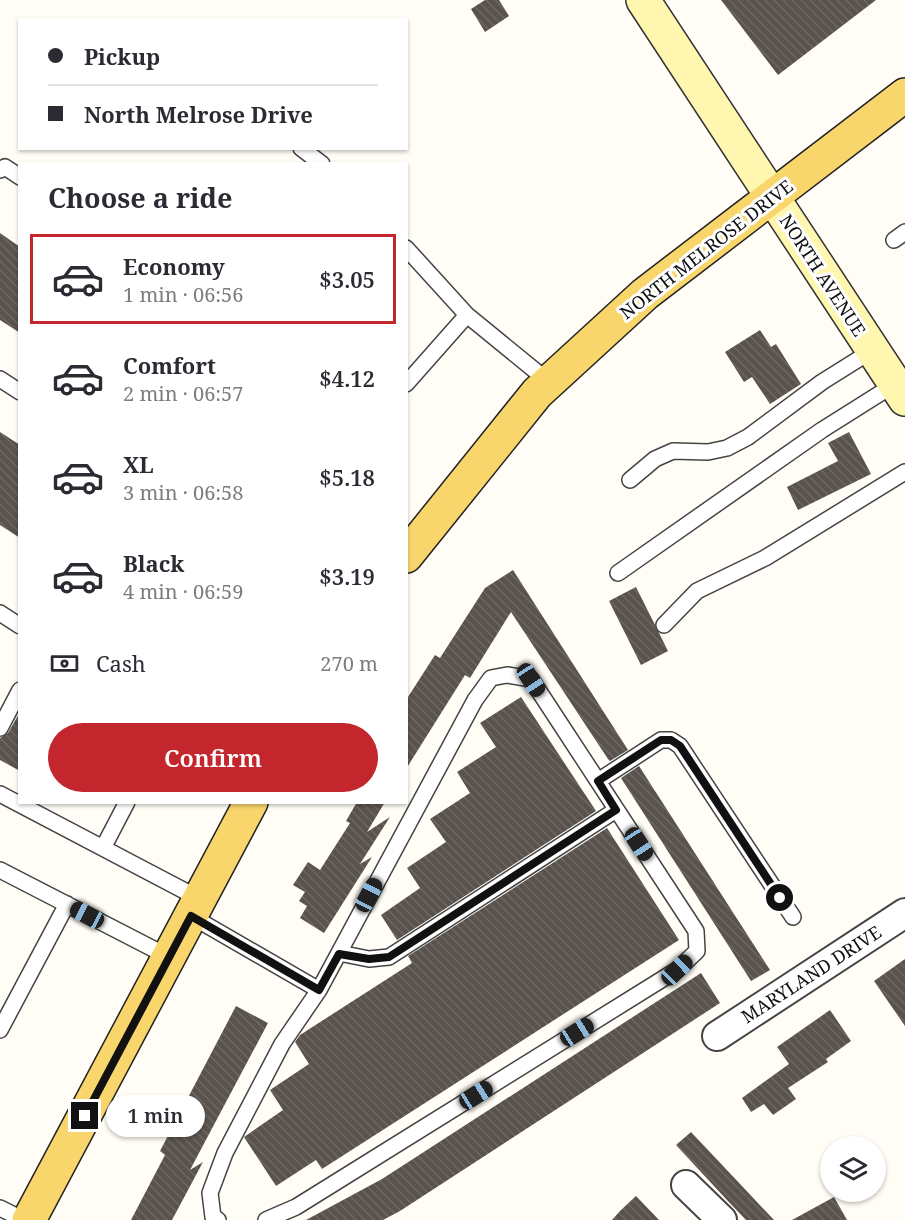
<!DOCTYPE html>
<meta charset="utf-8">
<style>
:root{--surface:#fff;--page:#f2f2f3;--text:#2b2b33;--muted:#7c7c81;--line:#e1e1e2;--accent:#c4262e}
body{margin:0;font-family:"Noto Serif",serif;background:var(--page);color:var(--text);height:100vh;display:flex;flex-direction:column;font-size:22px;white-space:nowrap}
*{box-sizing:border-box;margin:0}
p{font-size:20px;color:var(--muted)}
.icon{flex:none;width:33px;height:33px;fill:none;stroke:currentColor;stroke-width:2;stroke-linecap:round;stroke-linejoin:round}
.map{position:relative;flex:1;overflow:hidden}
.details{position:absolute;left:18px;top:162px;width:390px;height:642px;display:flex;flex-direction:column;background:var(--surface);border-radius:0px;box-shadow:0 2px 4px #0004}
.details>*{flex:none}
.top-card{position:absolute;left:18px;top:18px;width:390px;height:132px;border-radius:0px;box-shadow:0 2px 4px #0004;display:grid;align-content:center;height:132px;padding:0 30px;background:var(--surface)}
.fabs{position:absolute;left:820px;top:1136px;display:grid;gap:12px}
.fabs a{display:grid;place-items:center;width:66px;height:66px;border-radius:50%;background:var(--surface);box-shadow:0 2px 4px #0004;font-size:30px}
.end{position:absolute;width:27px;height:27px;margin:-14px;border:8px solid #111;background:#fff;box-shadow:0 0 0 3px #fff}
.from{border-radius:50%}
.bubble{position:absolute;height:42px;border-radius:21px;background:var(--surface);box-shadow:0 2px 4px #0004;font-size:20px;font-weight:600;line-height:42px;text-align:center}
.car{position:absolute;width:18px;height:36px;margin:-18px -9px;border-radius:8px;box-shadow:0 0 4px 2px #0007;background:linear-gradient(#222 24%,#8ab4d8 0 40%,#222 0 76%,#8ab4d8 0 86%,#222 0)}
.top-card b{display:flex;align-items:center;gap:21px;height:57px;font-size:22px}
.top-card b+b{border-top:2px solid var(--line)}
.top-card i{width:15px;height:15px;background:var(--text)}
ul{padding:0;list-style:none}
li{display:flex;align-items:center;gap:18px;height:90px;margin:0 12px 9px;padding:0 18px;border:3px solid transparent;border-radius:0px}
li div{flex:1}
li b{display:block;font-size:22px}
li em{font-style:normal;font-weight:600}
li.active{border-color:var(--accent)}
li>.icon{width:54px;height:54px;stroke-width:1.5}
h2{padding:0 30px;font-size:27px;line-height:72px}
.pay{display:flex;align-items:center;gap:15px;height:66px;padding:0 30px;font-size:22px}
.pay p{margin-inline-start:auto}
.action{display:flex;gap:12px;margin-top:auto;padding:12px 30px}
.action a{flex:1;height:69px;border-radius:36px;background:var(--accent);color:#fff;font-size:24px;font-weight:600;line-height:69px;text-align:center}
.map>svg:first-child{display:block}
</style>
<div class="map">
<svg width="905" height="1220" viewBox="0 0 905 1220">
<defs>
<pattern id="building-back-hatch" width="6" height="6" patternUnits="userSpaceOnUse" patternTransform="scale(1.5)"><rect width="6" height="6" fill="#5a524d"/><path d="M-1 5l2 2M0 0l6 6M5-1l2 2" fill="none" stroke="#6d6662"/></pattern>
</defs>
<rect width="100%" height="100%" fill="#fffdf5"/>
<path fill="url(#building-back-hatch)" d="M 485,0 L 499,0 L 509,16 L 485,32 L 471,9 Z
M 721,0 L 876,0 L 778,75 Z
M 0,233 L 20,247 L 20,333 L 0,320 Z
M 760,330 L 771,347 L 776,344 L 801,384 L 770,404 L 752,377 L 744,382 L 725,352 Z
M 0,432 L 20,445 L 20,538 L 0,525 Z
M 849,432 L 871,474 L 798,510 L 787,487 L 838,461 L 828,443 Z
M 513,570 L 628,750 L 610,761 L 608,759 L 511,612 L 470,678 L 465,675 L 406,769 L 406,700 L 435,655 L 440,658 L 485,588 Z
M 636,587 L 668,651 L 641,665 L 609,601 Z
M 521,697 L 596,811 L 397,940 L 381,915 L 420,888 L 407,868 L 446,842 L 430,819 L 470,793 L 457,772 L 496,747 L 480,723 Z
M 20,712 L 20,771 L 0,760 L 0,738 L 8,733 Z
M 639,766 L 770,970 L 751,981 L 621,778 Z
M 357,802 L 385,802 L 367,832 L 390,817 L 360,864 L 372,857 L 324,933 L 300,918 L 307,906 L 299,901 L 305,892 L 293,885 L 308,862 L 320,870 L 350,823 L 346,821 Z
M 607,828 L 679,940 L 322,1169 L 316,1160 L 276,1186 L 244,1137 L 283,1110 L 270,1090 L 309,1064 L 295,1042 L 300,1035 L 412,963 L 408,956 Z
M 905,959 L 905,1026 L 874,981 Z
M 701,973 L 720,1003 L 400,1211 L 383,1220 L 306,1220 L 382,1179 Z
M 236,1006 L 268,1023 L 190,1170 L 203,1162 L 172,1220 L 131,1220 L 165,1155 L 160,1151 Z
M 830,1010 L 851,1041 L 826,1059 L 828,1062 L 788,1088 L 796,1099 L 773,1115 L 764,1104 L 751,1112 L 742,1098 L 789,1064 L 777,1047 Z
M 691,1132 L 741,1185 L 774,1220 L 746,1220 L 726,1199 L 676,1145 Z
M 636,1196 L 659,1220 L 612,1220 L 620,1211 Z
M 834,1197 L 847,1220 L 792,1220 Z"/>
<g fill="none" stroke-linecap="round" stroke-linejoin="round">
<defs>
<path id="service" d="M 301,148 L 322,164
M 0,170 L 5,167 L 20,177
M 894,240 L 905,232
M 406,248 L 467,315 L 549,382
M 0,379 L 20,392
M 406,384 L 467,315
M 630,480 L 655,459 L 673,451 L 708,452 L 727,448 L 748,437 L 822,382 L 873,350
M 618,573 L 822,430 L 895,384
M 0,613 L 20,626
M 664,625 L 697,591 L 765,558 L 905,472
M 0,728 L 20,690
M 598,781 L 661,740 L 671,740 L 680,746 L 793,917
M 0,794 L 200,899
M 103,848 L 127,802
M 0,870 L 169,957
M 191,916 L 319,990
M 339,953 L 369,959 L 389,957 L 616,810
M 0,1030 L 67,904
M 0,1208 L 24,1220
M 218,1220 L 213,1217 L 210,1193 L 225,1153 L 282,1044 L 319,990 L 475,700 L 491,678 L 507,675 L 531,679 L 696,931 L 697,951 L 677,970 L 296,1207 L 266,1220"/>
<path id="minor" d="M 717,1036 L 905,913
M 686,1185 L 722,1220"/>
<path id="secondary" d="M 643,0 L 905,399"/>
<path id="primary" d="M 406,556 L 537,393 L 645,294 L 905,95
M 29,1220 L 251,802"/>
</defs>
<use href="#service" stroke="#444" stroke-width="18"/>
<use href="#minor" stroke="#444" stroke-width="32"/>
<use href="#secondary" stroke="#333" stroke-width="36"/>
<use href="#primary" stroke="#222" stroke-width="36"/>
<use href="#service" stroke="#fff" stroke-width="15"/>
<use href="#minor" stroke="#fff" stroke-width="28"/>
<use href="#secondary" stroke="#fff6b0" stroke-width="33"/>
<use href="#primary" stroke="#f9d66b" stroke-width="33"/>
</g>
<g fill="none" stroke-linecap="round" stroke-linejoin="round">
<path stroke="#111" stroke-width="8" d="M 85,1116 L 191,916 L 319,990 L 339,954 L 369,959 L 389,957 L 616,810 L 598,781 L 661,740 L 671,740 L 680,746 L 780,898"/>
</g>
<g text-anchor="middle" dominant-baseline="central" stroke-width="6" stroke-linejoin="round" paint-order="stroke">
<g font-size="18" fill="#111" stroke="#fff">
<text transform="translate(706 249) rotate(-38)">NORTH MELROSE DRIVE</text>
<text transform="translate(823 275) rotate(57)">NORTH AVENUE</text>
<text transform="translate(811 974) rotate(-33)">MARYLAND DRIVE</text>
</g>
</g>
</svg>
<div class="fabs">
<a><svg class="icon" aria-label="layers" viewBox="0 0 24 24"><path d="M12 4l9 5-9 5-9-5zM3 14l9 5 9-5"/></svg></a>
</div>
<i class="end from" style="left:780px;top:898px"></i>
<i class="end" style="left:85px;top:1116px"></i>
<div class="bubble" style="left:106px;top:1095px;width:99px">1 min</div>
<i class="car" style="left:531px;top:680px;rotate:147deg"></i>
<i class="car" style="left:639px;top:844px;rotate:147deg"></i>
<i class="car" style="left:369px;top:895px;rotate:28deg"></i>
<i class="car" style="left:87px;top:915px;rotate:298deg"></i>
<i class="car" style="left:677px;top:970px;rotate:46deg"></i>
<i class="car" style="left:577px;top:1032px;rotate:58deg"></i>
<i class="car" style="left:476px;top:1095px;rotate:58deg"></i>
<div class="top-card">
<b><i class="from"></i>Pickup</b>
<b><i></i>North Melrose Drive</b>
</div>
<section class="details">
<h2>Choose a ride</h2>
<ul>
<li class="active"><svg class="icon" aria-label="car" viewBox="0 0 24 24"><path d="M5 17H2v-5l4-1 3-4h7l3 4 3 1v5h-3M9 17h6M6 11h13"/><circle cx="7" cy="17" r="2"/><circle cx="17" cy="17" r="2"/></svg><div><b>Economy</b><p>1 min · 06:56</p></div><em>$3.05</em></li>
<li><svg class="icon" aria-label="car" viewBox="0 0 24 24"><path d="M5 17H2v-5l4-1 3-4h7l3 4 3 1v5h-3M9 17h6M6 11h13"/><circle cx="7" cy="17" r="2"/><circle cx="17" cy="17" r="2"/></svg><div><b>Comfort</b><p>2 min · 06:57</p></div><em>$4.12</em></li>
<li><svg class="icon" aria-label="car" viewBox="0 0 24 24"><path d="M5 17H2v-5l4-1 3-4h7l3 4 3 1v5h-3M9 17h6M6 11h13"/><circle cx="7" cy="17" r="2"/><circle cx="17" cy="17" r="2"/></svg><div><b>XL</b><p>3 min · 06:58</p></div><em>$5.18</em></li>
<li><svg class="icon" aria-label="car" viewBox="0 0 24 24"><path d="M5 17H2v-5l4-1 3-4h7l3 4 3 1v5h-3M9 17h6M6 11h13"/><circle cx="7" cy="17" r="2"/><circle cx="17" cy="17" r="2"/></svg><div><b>Black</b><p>4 min · 06:59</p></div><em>$3.19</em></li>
</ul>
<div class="pay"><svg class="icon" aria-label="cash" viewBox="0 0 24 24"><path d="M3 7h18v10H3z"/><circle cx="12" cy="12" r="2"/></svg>Cash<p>270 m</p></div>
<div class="action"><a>Confirm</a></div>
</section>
</div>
